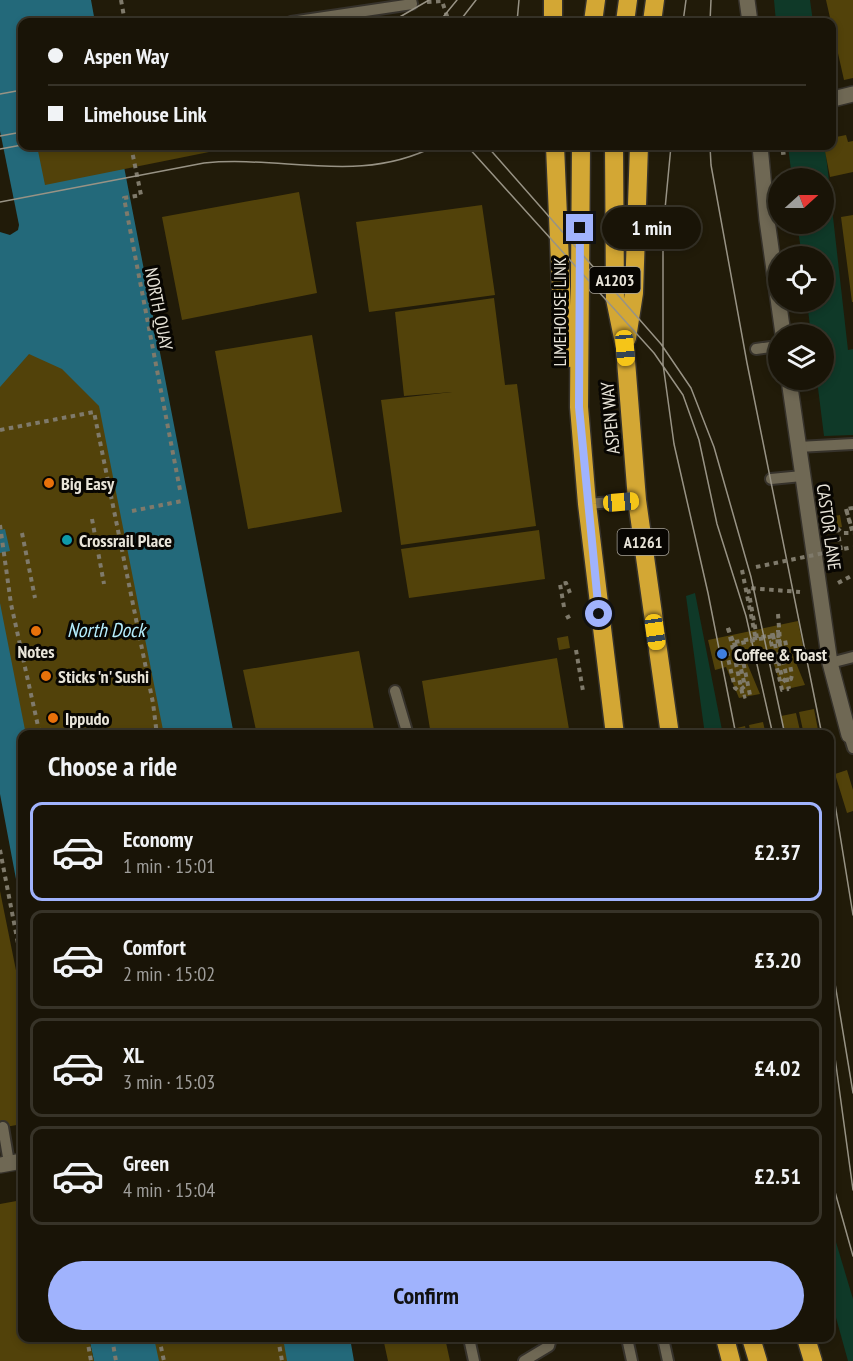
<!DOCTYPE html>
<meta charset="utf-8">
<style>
:root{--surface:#191407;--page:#262115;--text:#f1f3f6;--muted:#9f9e9b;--line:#373328;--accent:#a0b3fd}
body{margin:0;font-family:"PT Sans Narrow",sans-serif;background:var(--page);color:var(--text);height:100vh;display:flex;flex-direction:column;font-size:22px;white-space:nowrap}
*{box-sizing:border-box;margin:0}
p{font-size:20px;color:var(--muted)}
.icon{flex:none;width:33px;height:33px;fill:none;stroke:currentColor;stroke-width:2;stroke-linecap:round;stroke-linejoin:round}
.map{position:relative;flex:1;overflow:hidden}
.panel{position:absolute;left:18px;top:730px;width:816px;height:612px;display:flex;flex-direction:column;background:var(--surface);border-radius:12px;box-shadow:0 3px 9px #0003,0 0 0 2px var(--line)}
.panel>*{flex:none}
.top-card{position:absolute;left:18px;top:18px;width:818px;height:132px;border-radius:12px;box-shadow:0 3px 9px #0003,0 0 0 2px var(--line);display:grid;align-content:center;height:132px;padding:0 30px;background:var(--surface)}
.needle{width:39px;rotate:69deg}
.controls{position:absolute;left:768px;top:168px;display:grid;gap:12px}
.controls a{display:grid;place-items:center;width:66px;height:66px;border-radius:50%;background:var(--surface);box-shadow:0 3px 9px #0003,0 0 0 2px var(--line);font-size:30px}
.end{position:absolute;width:27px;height:27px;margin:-14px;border:8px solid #a0b3fd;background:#111;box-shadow:0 0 0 3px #111}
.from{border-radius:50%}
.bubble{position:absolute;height:42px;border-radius:21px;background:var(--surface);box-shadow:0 3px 9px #0003,0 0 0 2px var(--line);font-size:20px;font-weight:600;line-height:42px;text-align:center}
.car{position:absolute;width:18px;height:36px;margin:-18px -9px;border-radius:8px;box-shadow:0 0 4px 2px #0007;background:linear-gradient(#f5c518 24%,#345 0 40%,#f5c518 0 76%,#345 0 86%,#f5c518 0)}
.top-card b{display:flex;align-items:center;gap:21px;height:57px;font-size:22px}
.top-card b+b{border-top:2px solid var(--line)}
.top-card i{width:15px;height:15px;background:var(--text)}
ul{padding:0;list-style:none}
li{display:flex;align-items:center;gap:18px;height:99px;margin:0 12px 9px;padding:0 18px;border:3px solid var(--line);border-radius:12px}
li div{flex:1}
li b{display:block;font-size:22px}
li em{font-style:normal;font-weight:600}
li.active{border-color:var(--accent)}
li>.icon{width:54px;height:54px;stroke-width:1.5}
h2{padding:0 30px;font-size:27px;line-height:72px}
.primary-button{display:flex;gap:12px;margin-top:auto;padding:12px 30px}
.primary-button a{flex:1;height:69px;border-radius:36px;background:var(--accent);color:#111;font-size:24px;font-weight:600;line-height:69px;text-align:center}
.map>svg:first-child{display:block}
</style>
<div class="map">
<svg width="853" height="1361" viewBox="0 0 853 1361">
<rect width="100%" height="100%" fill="#211b09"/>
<path fill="#0f3928" d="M 774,0 L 810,0 L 813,22 L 776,22 Z
M 788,146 L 825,146 L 848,350 L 853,349 L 853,435 L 824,436 L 817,380 L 824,380 L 824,334 L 811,334 L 807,302 L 824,302 L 824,256 L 802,256 L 797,224 L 824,224 L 824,178 L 792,178 Z
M 695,593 L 723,735 L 705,735 L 686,596 Z
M 830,1222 L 853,1299 L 853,1361 L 848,1361 L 830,1296 Z"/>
<path fill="#23697a" d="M 0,0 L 91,0 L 95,22 L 22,22 L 22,146 L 120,146 L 234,735 L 22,735 L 22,911 L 0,794 Z
M 89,1338 L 350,1338 L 354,1361 L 94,1361 Z"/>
<path fill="#211b09" d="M 0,131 L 19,225 L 18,230 L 10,235 L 0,232 Z"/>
<path fill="#52420a" d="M 826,0 L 853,0 L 853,78 L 844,80 Z
M 846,135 L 848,142 L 853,141 L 853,172 L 830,177 L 824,146 L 831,146 L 831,138 Z
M 37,146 L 233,146 L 234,147 L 45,185 Z
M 299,192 L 317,293 L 182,320 L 162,217 Z
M 482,205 L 495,295 L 369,312 L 356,222 Z
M 853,215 L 853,302 L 852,302 L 841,217 Z
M 494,298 L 505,385 L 517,384 L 536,526 L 401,545 L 381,400 L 452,392 L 404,396 L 395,312 Z
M 312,335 L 342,512 L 248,529 L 215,351 Z
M 29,354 L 62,369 L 99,406 L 164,735 L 26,735 L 0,603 L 0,553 L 10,551 L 5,529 L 0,530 L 0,387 Z
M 840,515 L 842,527 L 831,529 L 829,517 Z
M 539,530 L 545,579 L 409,598 L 401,549 Z
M 798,621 L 804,651 L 792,653 L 805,685 L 782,690 L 772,658 L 747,663 L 760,694 L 739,698 L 726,667 L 715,670 L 708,640 Z
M 568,636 L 570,648 L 559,650 L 557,638 Z
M 359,651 L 375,735 L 257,735 L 243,670 Z
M 557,658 L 570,735 L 431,735 L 422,681 Z
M 814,709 L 819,735 L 804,735 L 799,712 Z
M 796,713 L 801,735 L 785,735 L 781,716 Z
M 763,722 L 766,735 L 751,735 L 749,725 Z
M 745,726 L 747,735 L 731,735 L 729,730 Z
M 847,770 L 853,790 L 853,811 L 847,813 L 835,774 Z
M 0,891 L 22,1000 L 22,1124 L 0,1128 Z
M 22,1200 L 22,1338 L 89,1338 L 94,1361 L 0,1361 L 0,1204 Z
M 154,1338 L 283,1338 L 287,1361 L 159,1361 Z
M 383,1338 L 445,1338 L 450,1361 L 388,1361 Z"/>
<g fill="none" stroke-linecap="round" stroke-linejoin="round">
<defs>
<path id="lane" d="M 291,22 L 412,4 L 411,0
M 756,349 L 778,346
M 798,447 L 853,444
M 771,479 L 802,476
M 587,504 L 637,500
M 830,663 L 853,657
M 395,691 L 408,735
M 849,735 L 853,748
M 3,1127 L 9,1163
M 469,1338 L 474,1361
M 627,1338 L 632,1361
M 663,1338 L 668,1361
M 524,1361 L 549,1346 L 551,1338"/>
<path id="street" d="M 747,0 L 750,22
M 833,99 L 853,94
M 760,146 L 767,220 L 783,334
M 789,380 L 830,663 L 849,735
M 0,1165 L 22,1161"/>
<path id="highway" d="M 553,0 L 553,22
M 593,22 L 596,0
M 625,22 L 628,0
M 652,22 L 655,0
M 555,146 L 562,310 L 571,358
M 581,146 L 579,407 L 587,504 L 615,735
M 614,146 L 615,299 L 625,348 L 637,500 L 670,735
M 627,338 L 634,293 L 639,146
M 725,1338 L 731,1361
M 751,1338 L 758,1361
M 806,1338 L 813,1361"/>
</defs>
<use href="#lane" stroke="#36322b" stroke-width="14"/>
<use href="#street" stroke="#36322b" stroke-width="18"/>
<use href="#highway" stroke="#36322b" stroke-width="21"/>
<path stroke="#7f7a6b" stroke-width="4" stroke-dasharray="4.5 4.5" stroke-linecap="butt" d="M 121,0 L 125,22
M 427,2 L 442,1 L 449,22
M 131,146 L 141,195 L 124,198 L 180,490
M 781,153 L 789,152 L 791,146
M 0,430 L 94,412 L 153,703 L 157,735
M 853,508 L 846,509 L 851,526 L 853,526
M 132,511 L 182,501
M 92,519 L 104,584
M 0,525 L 11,604 L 40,735
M 837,528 L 841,550
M 837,528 L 842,533 L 853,533
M 22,533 L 35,598
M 838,583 L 853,575
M 564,607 L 560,584 L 566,583 L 570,593
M 778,614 L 780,641 L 771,642 L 782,690 L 789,689
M 566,618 L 572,615
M 728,628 L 734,644
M 773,635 L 782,678 L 786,682 L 791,679 L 792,675 L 785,640 L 780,641
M 757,638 L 748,588 L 800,592
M 735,642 L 773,635 L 778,634 L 778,630
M 735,643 L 745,686 L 739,691 L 735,688 L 727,654 L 736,652
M 576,650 L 583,691
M 736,651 L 741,651 L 750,695 L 743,697
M 0,850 L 22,964
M 87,1338 L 91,1361
M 112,1338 L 116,1361
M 159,1338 L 164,1361
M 278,1338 L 282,1361"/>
<use href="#lane" stroke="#6f6854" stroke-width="10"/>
<use href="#street" stroke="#6f6854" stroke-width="15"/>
<use href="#highway" stroke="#d3a734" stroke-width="18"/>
<path stroke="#989385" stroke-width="1.5" d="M 391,22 L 429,0
M 439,22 L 457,0
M 459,22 L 476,0
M 517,22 L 519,0
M 683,22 L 686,0
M 710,22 L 711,0
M 0,94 L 22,90
M 0,136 L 22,132
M 467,146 L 654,353 L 683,395 L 699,440 L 717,524 L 746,616 L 773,735
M 487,146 L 661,344 L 691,388 L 714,447 L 751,577 L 785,735
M 671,146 L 663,230 L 663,364 L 674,444 L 708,593 L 736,735
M 710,146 L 711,165 L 747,363 L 822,735
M 0,149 L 22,145
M 0,202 L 204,163 C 283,155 360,185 435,146
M 830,773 L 853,915
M 830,953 L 853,1093
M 830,1021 L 853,1190
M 830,1174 L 853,1256"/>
<path stroke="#7f7a6b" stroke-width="4" stroke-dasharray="4.5 4.5" stroke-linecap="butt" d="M 846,509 L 853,534
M 756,567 L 853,547
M 742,570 L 756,640
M 728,628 L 732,645 L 778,635 L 789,689
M 732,645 L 743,697"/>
</g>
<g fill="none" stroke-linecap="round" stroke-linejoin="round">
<path stroke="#a0b3fd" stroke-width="8" d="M 580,228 L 579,407 L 599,614"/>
</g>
<g fill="#e8710a" stroke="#080602" stroke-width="2">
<circle cx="49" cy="483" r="6"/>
<circle cx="36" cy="631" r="6"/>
<circle cx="46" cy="676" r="6"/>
<circle cx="53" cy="718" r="6"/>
</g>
<circle fill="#0f9aa8" stroke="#080602" stroke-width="2" cx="67" cy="540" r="6"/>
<circle fill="#3f7fe0" stroke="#080602" stroke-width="2" cx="722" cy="654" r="6"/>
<g text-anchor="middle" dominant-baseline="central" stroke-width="6" stroke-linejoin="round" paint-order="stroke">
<g fill="#080602" stroke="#a5a198" stroke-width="1.5">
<rect x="589.5" y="267" width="51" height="26" rx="4.5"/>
<rect x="617.5" y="529" width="51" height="26" rx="4.5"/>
</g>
<g font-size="16" font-weight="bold" fill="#e8e4d9">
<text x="615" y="280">A1203</text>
<text x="643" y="542">A1261</text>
</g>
<g font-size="18" fill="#e8e4d9" stroke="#080602">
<text transform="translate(159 309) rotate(79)">NORTH QUAY</text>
<text transform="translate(559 312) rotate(-90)">LIMEHOUSE LINK</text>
<text transform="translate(610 418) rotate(-95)">ASPEN WAY</text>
<text transform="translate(829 527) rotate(82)">CASTOR LANE</text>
</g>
<g font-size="18" font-weight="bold" fill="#e8e4d9" stroke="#080602" text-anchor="start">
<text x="61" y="483">Big Easy</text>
<text x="79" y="540">Crossrail Place</text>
<text x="36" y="651" text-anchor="middle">Notes</text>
<text x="734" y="654">Coffee &amp; Toast</text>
<text x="58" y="676">Sticks 'n' Sushi</text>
<text x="65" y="718">Ippudo</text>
</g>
<g font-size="20" font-style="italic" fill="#b5edfd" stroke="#080602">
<text x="106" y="630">North Dock</text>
</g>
</g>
</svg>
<div class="controls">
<a><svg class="needle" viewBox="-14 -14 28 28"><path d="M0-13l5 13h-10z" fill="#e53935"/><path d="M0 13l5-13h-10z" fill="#9f9e9b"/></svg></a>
<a><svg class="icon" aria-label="locate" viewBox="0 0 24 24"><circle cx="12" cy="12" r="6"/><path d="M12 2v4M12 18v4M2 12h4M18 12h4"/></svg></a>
<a><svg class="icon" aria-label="layers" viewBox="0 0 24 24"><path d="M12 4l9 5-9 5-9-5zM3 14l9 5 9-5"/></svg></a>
</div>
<i class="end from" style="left:599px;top:614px"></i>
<i class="end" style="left:580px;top:228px"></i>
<div class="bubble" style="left:602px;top:207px;width:99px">1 min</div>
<i class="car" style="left:625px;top:348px;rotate:175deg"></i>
<i class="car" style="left:621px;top:502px;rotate:85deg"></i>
<i class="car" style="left:655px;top:632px;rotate:172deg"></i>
<div class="top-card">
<b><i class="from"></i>Aspen Way</b>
<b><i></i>Limehouse Link</b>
</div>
<section class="panel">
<h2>Choose a ride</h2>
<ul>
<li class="active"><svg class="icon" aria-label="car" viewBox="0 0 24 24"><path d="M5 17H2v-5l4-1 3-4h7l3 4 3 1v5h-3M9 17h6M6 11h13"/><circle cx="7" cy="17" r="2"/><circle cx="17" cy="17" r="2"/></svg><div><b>Economy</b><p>1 min · 15:01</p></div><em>£2.37</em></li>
<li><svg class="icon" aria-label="car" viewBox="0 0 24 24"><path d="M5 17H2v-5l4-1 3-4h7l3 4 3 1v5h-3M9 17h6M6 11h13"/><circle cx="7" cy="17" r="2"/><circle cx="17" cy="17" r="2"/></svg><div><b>Comfort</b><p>2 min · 15:02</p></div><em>£3.20</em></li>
<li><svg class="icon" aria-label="car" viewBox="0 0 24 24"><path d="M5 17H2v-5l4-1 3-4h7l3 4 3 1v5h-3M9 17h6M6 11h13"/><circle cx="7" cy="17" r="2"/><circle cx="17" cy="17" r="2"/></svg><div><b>XL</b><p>3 min · 15:03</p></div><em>£4.02</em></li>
<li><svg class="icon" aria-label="car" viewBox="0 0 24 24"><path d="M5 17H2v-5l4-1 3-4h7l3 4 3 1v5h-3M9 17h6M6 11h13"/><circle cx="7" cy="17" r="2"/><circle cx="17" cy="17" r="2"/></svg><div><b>Green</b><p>4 min · 15:04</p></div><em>£2.51</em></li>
</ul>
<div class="primary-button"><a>Confirm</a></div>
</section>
</div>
